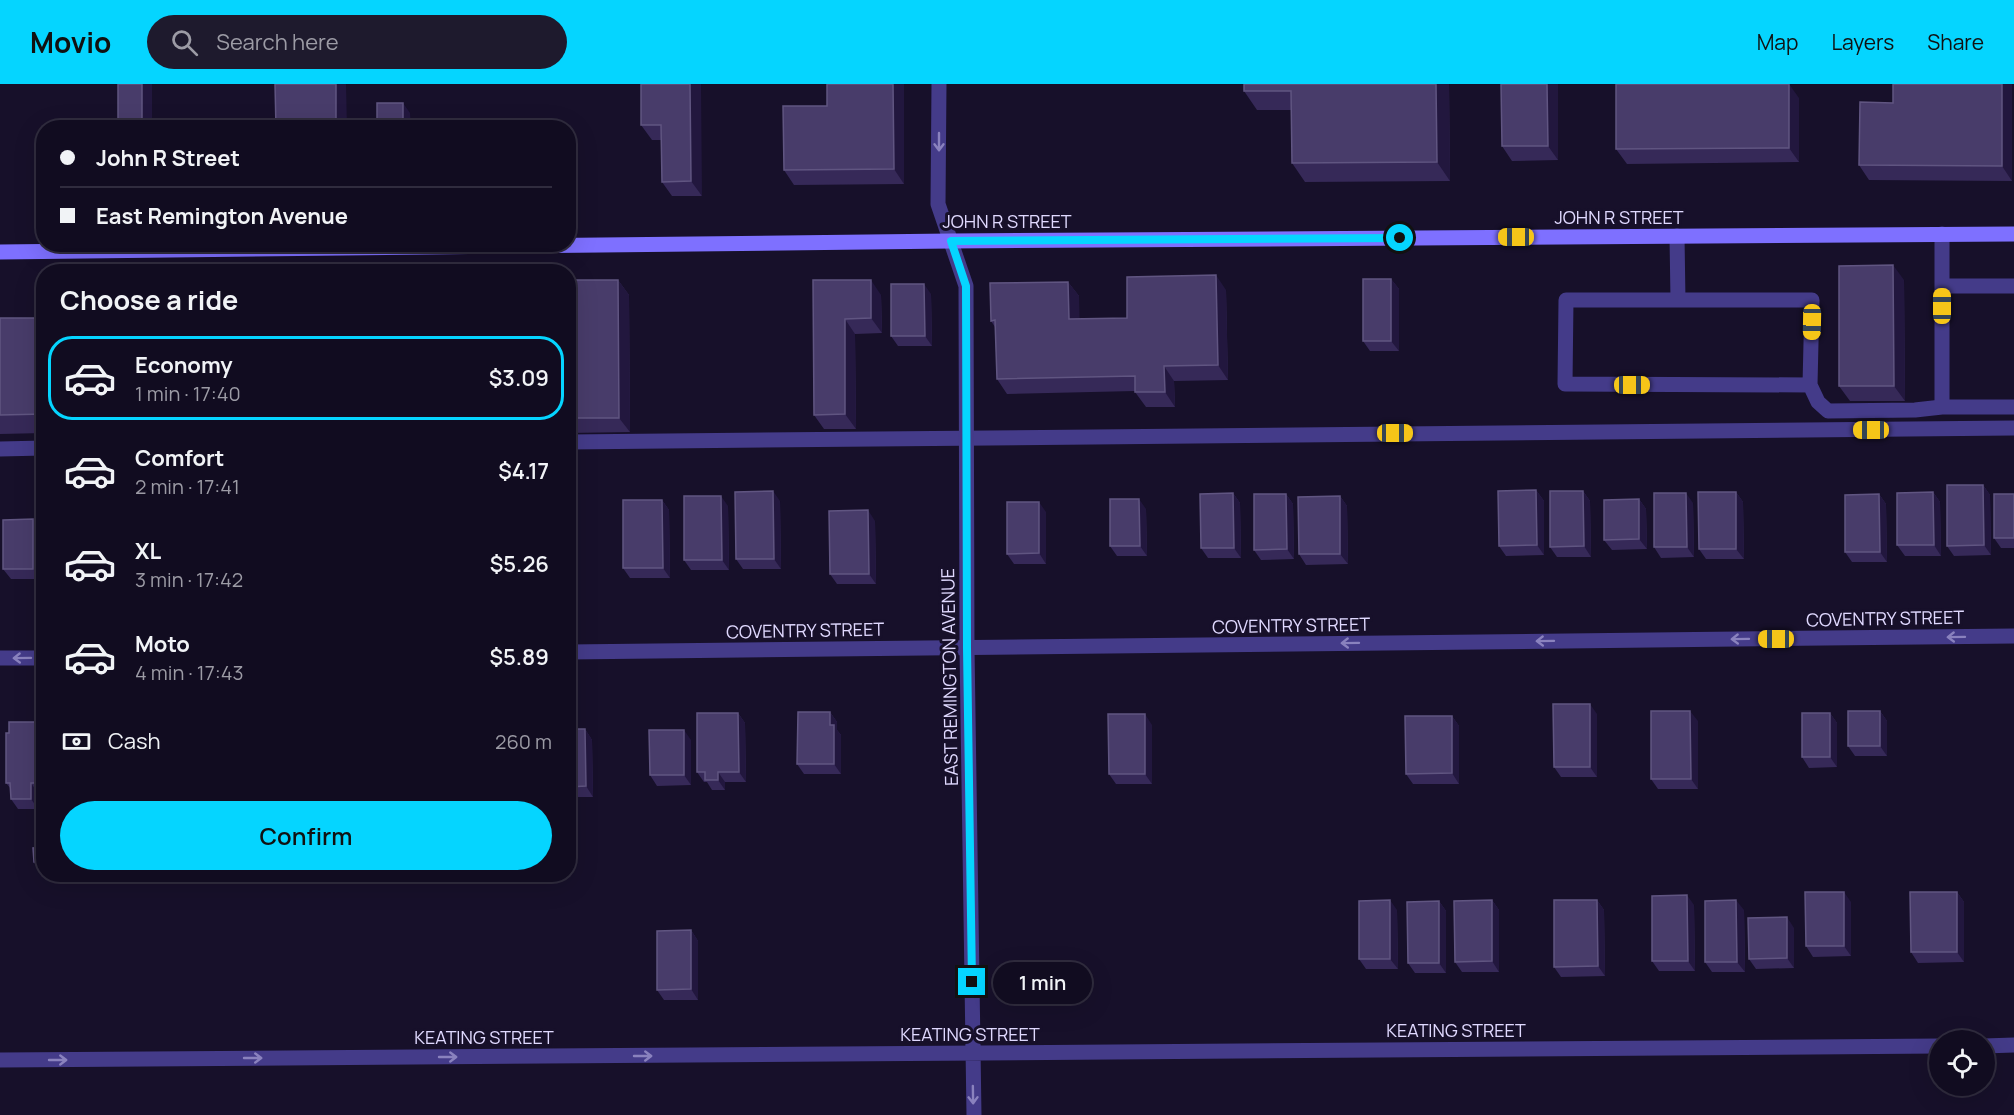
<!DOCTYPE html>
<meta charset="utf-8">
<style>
:root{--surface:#110c20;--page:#1e1a2d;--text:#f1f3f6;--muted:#9c9ba5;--line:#302c3e;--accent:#05d5ff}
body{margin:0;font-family:Manrope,sans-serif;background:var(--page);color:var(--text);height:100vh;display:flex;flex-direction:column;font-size:22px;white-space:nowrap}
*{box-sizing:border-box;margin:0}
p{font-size:20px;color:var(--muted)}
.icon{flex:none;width:33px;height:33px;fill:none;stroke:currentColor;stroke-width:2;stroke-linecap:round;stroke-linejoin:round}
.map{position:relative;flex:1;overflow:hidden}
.details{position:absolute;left:36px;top:180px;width:540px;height:618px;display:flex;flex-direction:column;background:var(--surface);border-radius:24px;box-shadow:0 6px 24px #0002,0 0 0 2px var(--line)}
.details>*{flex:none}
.banner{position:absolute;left:36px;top:36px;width:540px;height:132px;border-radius:24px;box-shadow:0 6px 24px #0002,0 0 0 2px var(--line);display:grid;align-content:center;height:132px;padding:0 24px;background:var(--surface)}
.controls{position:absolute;left:1929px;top:946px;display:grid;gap:12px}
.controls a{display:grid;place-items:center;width:66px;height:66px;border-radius:50%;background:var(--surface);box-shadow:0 6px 24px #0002,0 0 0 2px var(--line);font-size:30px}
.end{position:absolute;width:27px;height:27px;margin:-14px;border:8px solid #05d5ff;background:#111;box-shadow:0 0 0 3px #111}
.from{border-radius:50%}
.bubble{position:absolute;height:42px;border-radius:21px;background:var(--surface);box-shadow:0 6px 24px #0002,0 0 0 2px var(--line);font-size:20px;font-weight:600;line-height:42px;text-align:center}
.car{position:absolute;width:18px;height:36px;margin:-18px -9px;border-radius:8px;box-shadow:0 0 4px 2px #0007;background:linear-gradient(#f5c518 24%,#345 0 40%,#f5c518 0 76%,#345 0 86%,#f5c518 0)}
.banner b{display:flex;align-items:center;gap:21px;height:57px;font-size:22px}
.banner b+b{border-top:2px solid var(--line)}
.banner i{width:15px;height:15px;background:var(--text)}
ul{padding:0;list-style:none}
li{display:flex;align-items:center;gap:18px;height:84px;margin:0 12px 9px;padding:0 12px;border:3px solid transparent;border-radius:24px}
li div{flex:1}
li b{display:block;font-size:22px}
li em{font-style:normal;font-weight:600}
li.current{border-color:var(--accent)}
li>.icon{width:54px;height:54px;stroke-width:1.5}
h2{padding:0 24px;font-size:27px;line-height:72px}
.pay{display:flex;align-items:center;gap:15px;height:66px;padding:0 24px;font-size:22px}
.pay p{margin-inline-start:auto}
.cta{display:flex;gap:12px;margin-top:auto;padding:12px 24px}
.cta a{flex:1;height:69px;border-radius:36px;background:var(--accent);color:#111;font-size:24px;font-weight:600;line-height:69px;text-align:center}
header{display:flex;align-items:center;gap:36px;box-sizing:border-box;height:84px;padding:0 30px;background:var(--accent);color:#111}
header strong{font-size:28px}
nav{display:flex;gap:33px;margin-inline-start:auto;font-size:21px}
.search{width:420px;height:54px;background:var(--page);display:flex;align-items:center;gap:15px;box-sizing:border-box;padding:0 21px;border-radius:33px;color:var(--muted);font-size:22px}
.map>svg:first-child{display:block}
</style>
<header>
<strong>Movio</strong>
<div class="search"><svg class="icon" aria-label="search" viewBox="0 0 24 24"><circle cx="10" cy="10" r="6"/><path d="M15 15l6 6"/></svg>Search here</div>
<nav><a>Map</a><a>Layers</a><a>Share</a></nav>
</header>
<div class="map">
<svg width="2014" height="1031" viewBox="0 0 2014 1031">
<rect width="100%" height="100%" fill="#17102a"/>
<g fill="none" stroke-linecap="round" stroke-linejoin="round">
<path stroke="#443b89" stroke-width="15" d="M 1942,150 L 1942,323 L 2014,323
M 1677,152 L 1678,216
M 1942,202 L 2014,202
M 1810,301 L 1565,300 L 1566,216 L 1812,216 L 1810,301 L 1818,318 L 1828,327 L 1915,326 L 1942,323
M 568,358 L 2014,344
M 0,365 L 44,364"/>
<path stroke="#443b89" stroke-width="15" d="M 939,0 L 938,120 L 966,202 L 967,564 L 974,1031
M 568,568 L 2014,552
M 0,574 L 44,574
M 1984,962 L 2014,961
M 0,976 L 1940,962"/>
<path stroke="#7e70ff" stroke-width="15" d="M 0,168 L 951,157 L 2014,150"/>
</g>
<path fill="#362958" d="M 641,0 L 702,112 L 672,112 L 662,98 L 661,56 L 652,56 L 641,41 Z
M 827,0 L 904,0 L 904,100 L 794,101 L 784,86 L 827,22 Z
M 1244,0 L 1449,0 L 1450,97 L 1305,98 L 1292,79 L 1291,26 L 1257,26 L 1244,7 Z
M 1558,0 L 1558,76 L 1512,77 L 1502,62 Z
M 1893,0 L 2012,0 L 2012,97 L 1869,96 L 1859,81 L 1893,19 Z
M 1799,14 L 1799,78 L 1627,80 L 1616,65 Z
M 1391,195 L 1399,205 L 1399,267 L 1370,267 L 1363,257 Z
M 568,196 L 618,196 L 629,211 L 630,348 L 568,349 Z
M 813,196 L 881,211 L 882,249 L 855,250 L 856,345 L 824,345 L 814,331 Z
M 1904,196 L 1905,317 L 1850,317 L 1839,302 Z
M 1068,198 L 1079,212 L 1079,235 L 1127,234 L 1226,206 L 1228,296 L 1174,297 L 1175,323 L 1146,323 L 1135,308 L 1135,307 L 1007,310 L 997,295 L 995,243 L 991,237 Z
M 931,210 L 932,262 L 898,262 L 891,252 Z
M 0,234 L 44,234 L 44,349 L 0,350 Z
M 1983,401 L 1990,411 L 1991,471 L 1954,472 L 1947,462 Z
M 1536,406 L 1544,417 L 1544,471 L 1506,472 L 1499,462 Z
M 1583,407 L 1590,417 L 1591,473 L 1557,473 L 1550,463 Z
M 1736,408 L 1743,418 L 1744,475 L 1706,475 L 1699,465 Z
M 1933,408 L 1940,418 L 1941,472 L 1905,472 L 1897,461 Z
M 1233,409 L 1240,419 L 1241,474 L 1208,474 L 1201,464 Z
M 1286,410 L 1293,420 L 1294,475 L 1261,476 L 1254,466 Z
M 1879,410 L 1886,420 L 1887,478 L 1852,478 L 1845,468 Z
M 2014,410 L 2014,464 L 2001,464 L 1994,454 Z
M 1340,412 L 1347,422 L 1348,480 L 1306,481 L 1299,470 Z
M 1639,415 L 1646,425 L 1647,465 L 1612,466 L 1604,456 Z
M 662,416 L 669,426 L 670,494 L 630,494 L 623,484 Z
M 780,417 L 781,485 L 743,485 L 736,475 Z
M 1693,419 L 1694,473 L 1661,474 L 1654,463 Z
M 728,422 L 729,486 L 691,486 L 684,476 Z
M 1146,425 L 1147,472 L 1117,472 L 1110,462 Z
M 1046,428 L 1046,480 L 1014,480 L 1007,470 Z
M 875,437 L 876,500 L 837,500 L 830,490 Z
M 40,445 L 40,495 L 11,495 L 3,485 Z
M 1880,627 L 1887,637 L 1887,672 L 1855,672 L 1848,662 Z
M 830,628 L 837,638 L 837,646 L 841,651 L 841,690 L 804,690 L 797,680 Z
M 738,629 L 745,639 L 746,698 L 725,698 L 725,706 L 712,706 L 707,698 L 704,698 L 697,688 Z
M 1830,629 L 1837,639 L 1837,683 L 1809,684 L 1802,673 Z
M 1597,630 L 1597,693 L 1561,693 L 1554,683 Z
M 1452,632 L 1459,642 L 1459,700 L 1413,700 L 1406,690 Z
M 1698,637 L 1698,705 L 1658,705 L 1651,695 Z
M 1152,641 L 1152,700 L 1116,700 L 1109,690 Z
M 568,645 L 585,645 L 592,656 L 593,713 L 568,713 Z
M 42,648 L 44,651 L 44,709 L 38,709 L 38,725 L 18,725 L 11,715 L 11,705 L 6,699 Z
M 691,656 L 691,701 L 657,702 L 650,691 Z
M 44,763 L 44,784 L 37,784 L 34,778 Z
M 1957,808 L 1964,818 L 1964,878 L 1918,879 L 1911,868 Z
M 1492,816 L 1499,826 L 1499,888 L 1462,888 L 1455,878 Z
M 1597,816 L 1604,826 L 1605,892 L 1561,893 L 1554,883 Z
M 1439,817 L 1446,827 L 1446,889 L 1415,889 L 1408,879 Z
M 1851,818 L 1851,872 L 1813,873 L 1806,862 Z
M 1694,821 L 1695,887 L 1659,887 L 1652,877 Z
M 1397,826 L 1398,885 L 1366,885 L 1359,875 Z
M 1744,826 L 1745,888 L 1712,888 L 1705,878 Z
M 1794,844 L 1794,884 L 1756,885 L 1749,875 Z
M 691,846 L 698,857 L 698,916 L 664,916 L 657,906 Z"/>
<path fill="#22173e" d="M 142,0 L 152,0 L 152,44 L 142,44 Z
M 336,0 L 346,0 L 347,44 L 336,44 Z
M 690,0 L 701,0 L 702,112 L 691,97 Z
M 893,0 L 904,0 L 904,100 L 894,85 Z
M 1436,0 L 1449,0 L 1450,97 L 1437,78 Z
M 1547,0 L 1558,0 L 1558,76 L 1548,62 Z
M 1789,0 L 1799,14 L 1799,78 L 1789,64 Z
M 2002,0 L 2012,0 L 2012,97 L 2002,82 Z
M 403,19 L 410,29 L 411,44 L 403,44 Z
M 1893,181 L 1904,196 L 1905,317 L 1894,302 Z
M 1216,191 L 1226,206 L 1228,296 L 1218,281 Z
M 1391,195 L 1399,205 L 1399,267 L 1391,257 Z
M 618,196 L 629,211 L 630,348 L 619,334 Z
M 871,196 L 881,211 L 882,249 L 871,234 Z
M 1068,198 L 1079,212 L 1080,250 L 1069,235 Z
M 924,200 L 931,210 L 932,262 L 925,252 Z
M 845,235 L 855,250 L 856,345 L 845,330 Z
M 1164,282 L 1174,297 L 1175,323 L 1165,308 Z
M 1983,401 L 1990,411 L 1991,471 L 1984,461 Z
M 1536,406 L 1544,417 L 1544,471 L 1537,461 Z
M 773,407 L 780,417 L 781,485 L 774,475 Z
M 1583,407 L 1590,417 L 1591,473 L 1584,462 Z
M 1736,408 L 1743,418 L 1744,475 L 1736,465 Z
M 1933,408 L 1940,418 L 1941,472 L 1934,461 Z
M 1233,409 L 1240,419 L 1241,474 L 1234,464 Z
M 1686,409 L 1693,419 L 1694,473 L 1687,463 Z
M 1286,410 L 1293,420 L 1294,475 L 1287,465 Z
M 1879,410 L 1886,420 L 1887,478 L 1880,468 Z
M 721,412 L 728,422 L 729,486 L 722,476 Z
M 1340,412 L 1347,422 L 1348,480 L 1340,470 Z
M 1139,415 L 1146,425 L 1147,472 L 1140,462 Z
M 1639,415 L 1646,425 L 1647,465 L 1639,455 Z
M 662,416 L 669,426 L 670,494 L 663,484 Z
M 1039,418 L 1046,428 L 1046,480 L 1039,469 Z
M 868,426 L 875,437 L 876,500 L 869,490 Z
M 33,435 L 40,445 L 40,495 L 33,485 Z
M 1590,620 L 1597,630 L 1597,693 L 1590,683 Z
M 1690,627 L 1698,637 L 1698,705 L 1691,695 Z
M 1880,627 L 1887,637 L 1887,672 L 1880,662 Z
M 830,628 L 837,638 L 837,646 L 841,651 L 841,690 L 834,680 L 830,641 Z
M 738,629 L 745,639 L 746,698 L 739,688 Z
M 1830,629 L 1837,639 L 1837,683 L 1830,673 Z
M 1145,630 L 1152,641 L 1152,700 L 1145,690 Z
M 1452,632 L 1459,642 L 1459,700 L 1452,689 Z
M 35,638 L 44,651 L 44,700 L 42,699 L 35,649 Z
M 585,645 L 592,656 L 593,713 L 586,702 Z
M 684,646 L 691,656 L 691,701 L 684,691 Z
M 718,688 L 725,698 L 725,706 L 718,696 Z
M 31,699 L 38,709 L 38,725 L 31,715 Z
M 1844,808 L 1851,818 L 1851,872 L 1844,862 Z
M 1957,808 L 1964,818 L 1964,878 L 1957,868 Z
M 1687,811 L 1694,821 L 1695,887 L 1688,877 Z
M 1390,816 L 1397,826 L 1398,885 L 1390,875 Z
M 1492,816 L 1499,826 L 1499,888 L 1492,877 Z
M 1597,816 L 1604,826 L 1605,892 L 1598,882 Z
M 1736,816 L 1744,826 L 1745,888 L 1737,878 Z
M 1439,817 L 1446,827 L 1446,889 L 1439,879 Z
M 1787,833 L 1794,844 L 1794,884 L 1787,874 Z
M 691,846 L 698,857 L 698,916 L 691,905 Z"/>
<path fill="#483c6a" stroke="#605581" stroke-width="1.5" d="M 118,0 L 142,0 L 142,44 L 118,44 Z
M 275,0 L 336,0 L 336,44 L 276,44 Z
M 641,0 L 690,0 L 691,97 L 662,98 L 661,41 L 641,41 Z
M 827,0 L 893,0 L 894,85 L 784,86 L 783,22 L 827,22 Z
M 1244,0 L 1436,0 L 1437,78 L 1292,79 L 1291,7 L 1244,7 Z
M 1501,0 L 1547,0 L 1548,62 L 1502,62 Z
M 1616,0 L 1789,0 L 1789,64 L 1616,65 Z
M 1893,0 L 2002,0 L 2002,82 L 1859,81 L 1860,18 L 1893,19 Z
M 377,19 L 403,19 L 403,44 L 377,44 Z
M 1893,181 L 1894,302 L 1839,302 L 1839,182 Z
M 1216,191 L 1218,281 L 1164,282 L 1165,308 L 1135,308 L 1135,292 L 997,295 L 995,236 L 991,237 L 990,199 L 1068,198 L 1069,235 L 1127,234 L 1127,193 Z
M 1363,195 L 1391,195 L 1391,257 L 1363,257 Z
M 568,196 L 618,196 L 619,334 L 568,334 Z
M 813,196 L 871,196 L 871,234 L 845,235 L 845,330 L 814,331 Z
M 891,200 L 924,200 L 925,252 L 891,252 Z
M 0,234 L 44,234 L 44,330 L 0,331 Z
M 1947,401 L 1983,401 L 1984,461 L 1947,462 Z
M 1536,406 L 1537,461 L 1499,462 L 1498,407 Z
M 773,407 L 774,475 L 736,475 L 735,408 Z
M 1550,407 L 1583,407 L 1584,462 L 1550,463 Z
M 1698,408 L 1736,408 L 1736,465 L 1699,465 Z
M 1933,408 L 1934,461 L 1897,461 L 1897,409 Z
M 1233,409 L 1234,464 L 1201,464 L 1200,410 Z
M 1654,409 L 1686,409 L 1687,463 L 1654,463 Z
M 1254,410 L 1286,410 L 1287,465 L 1254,466 Z
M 1879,410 L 1880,468 L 1845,468 L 1845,411 Z
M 1994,410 L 2014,410 L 2014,454 L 1994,454 Z
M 684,412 L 721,412 L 722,476 L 684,476 Z
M 1340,412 L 1340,470 L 1299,470 L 1298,413 Z
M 1110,415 L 1139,415 L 1140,462 L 1110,462 Z
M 1639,415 L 1639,455 L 1604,456 L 1604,416 Z
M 623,416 L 662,416 L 663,484 L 623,484 Z
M 1007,418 L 1039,418 L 1039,469 L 1007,470 Z
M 868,426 L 869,490 L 830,490 L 829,427 Z
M 33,435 L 33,485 L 3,485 L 3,436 Z
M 1553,620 L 1590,620 L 1590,683 L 1554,683 Z
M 1651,627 L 1690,627 L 1691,695 L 1651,695 Z
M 1848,627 L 1880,627 L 1880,662 L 1848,662 Z
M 798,628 L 830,628 L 830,641 L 834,641 L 834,680 L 797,680 Z
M 697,629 L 738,629 L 739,688 L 718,688 L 718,696 L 705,696 L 705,688 L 697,688 Z
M 1802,629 L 1830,629 L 1830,673 L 1802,673 Z
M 1108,630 L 1145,630 L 1145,690 L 1109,690 Z
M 1405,632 L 1452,632 L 1452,689 L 1406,690 Z
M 9,638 L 35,638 L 35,649 L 42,648 L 42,699 L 31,699 L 31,715 L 11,715 L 10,699 L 6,699 L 6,649 L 9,649 Z
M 568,645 L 585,645 L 586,702 L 568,703 Z
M 649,646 L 684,646 L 684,691 L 650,691 Z
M 44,763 L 44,778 L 34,778 L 33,764 Z
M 1805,808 L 1844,808 L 1844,862 L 1806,862 Z
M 1910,808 L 1957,808 L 1957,868 L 1911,868 Z
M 1687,811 L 1688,877 L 1652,877 L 1652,812 Z
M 1390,816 L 1390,875 L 1359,875 L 1359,817 Z
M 1492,816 L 1492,877 L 1455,878 L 1454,817 Z
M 1554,816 L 1597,816 L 1598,882 L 1554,883 Z
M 1736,816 L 1737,878 L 1705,878 L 1705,817 Z
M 1439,817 L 1439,879 L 1408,879 L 1407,818 Z
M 1787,833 L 1787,874 L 1749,875 L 1748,834 Z
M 691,846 L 691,905 L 657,906 L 657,847 Z"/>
<defs><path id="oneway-shaft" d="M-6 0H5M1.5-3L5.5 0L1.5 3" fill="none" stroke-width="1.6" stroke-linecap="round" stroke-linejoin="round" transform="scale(1.5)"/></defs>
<g stroke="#8a82be">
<use href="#oneway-shaft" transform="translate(939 58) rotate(90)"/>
<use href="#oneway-shaft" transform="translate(1956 553) rotate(179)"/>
<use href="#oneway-shaft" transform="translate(1740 555) rotate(179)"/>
<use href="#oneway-shaft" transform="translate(1545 557) rotate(179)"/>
<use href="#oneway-shaft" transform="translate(1350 559) rotate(179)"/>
<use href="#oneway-shaft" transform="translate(22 574) rotate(179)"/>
<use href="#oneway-shaft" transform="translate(643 972)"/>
<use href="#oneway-shaft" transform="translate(448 973)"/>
<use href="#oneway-shaft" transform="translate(253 974)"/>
<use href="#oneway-shaft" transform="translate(58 976)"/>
<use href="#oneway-shaft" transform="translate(973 1011) rotate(89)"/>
</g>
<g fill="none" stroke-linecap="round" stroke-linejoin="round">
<path stroke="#05d5ff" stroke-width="8" d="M 972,898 L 967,564 L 966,202 L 951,157 L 1400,154"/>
</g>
<g text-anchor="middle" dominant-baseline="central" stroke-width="6" stroke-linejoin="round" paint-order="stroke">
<g font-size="18" fill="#e0d9ff" stroke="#17102a">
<text x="1619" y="133">JOHN R STREET</text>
<text x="1007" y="137">JOHN R STREET</text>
<text transform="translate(1885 534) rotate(-1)">COVENTRY STREET</text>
<text transform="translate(1291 541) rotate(-1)">COVENTRY STREET</text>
<text transform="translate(805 546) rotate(-1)">COVENTRY STREET</text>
<text transform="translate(949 593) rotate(-91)">EAST REMINGTON AVENUE</text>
<text x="1456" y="946">KEATING STREET</text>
<text x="970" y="950">KEATING STREET</text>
<text x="484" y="953">KEATING STREET</text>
</g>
</g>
</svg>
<div class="controls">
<a><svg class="icon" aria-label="locate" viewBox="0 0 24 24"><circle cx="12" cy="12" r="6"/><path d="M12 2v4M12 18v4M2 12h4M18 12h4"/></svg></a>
</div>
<i class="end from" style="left:1400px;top:154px"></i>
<i class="end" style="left:972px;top:898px"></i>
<div class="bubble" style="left:993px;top:878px;width:99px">1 min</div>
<i class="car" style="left:1516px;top:153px;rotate:270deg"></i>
<i class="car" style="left:1942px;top:222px;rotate:0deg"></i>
<i class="car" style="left:1812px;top:238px;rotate:181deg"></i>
<i class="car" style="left:1632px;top:301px;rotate:90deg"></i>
<i class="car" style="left:1871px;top:346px;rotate:270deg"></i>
<i class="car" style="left:1395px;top:349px;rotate:90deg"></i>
<i class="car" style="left:1776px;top:555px;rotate:270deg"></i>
<div class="banner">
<b><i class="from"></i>John R Street</b>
<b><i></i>East Remington Avenue</b>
</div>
<section class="details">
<h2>Choose a ride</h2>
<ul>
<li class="current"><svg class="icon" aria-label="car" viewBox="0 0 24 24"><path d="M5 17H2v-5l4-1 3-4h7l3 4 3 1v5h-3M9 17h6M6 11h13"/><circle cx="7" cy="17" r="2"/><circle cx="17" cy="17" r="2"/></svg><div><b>Economy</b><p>1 min · 17:40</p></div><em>$3.09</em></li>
<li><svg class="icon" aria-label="car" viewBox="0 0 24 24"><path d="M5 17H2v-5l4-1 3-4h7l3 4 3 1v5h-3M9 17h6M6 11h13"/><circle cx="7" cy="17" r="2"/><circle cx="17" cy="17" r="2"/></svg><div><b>Comfort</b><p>2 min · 17:41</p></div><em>$4.17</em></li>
<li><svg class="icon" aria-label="car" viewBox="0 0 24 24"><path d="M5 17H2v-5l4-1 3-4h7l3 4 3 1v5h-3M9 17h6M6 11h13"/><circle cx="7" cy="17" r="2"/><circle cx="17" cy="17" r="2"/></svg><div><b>XL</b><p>3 min · 17:42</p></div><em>$5.26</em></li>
<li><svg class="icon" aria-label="car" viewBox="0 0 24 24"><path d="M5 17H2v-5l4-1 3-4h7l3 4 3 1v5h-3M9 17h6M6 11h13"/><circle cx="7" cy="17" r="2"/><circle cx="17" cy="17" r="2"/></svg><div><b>Moto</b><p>4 min · 17:43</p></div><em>$5.89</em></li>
</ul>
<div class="pay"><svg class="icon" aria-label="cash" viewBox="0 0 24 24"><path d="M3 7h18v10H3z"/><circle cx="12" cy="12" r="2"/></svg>Cash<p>260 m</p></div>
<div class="cta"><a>Confirm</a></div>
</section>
</div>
